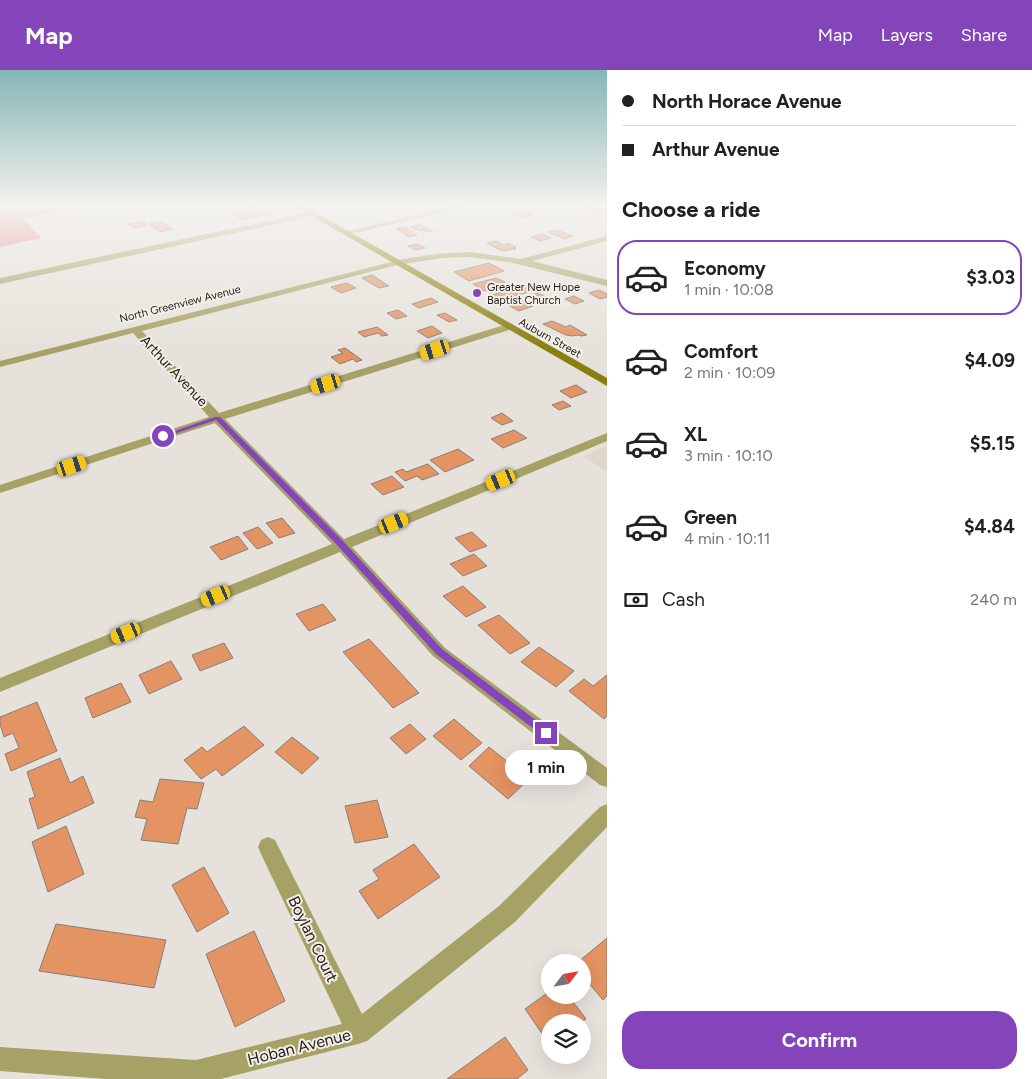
<!DOCTYPE html>
<meta charset="utf-8">
<style>
:root{--surface:#fff;--page:#f2f2f2;--text:#202124;--muted:#757577;--line:#e0e0e0;--accent:#8445bb}
body{margin:0;font-family:Figtree,sans-serif;background:var(--page);color:var(--text);height:100vh;display:flex;flex-direction:column;font-size:19px;white-space:nowrap}
*{box-sizing:border-box;margin:0}
p{font-size:16px;color:var(--muted)}
.icon{flex:none;width:28px;height:28px;fill:none;stroke:currentColor;stroke-width:2;stroke-linecap:round;stroke-linejoin:round}
.map{position:relative;flex:1;overflow:hidden}
.drawer{display:flex;flex-direction:column;background:var(--surface);width:425px}
.drawer>*{flex:none}
.top-card{display:grid;align-content:center;height:110px;padding:0 15px;background:var(--surface)}
.needle{width:32px;rotate:59deg}
.buttons{position:absolute;left:541px;top:884px;display:grid;gap:10px}
.buttons a{display:grid;place-items:center;width:50px;height:50px;border-radius:50%;background:var(--surface);box-shadow:0 5px 20px #0002;font-size:25px}
.end{position:absolute;width:22px;height:22px;margin:-11px;border:6px solid #8445bb;background:#fff;box-shadow:0 0 0 2px #fff}
.from{border-radius:50%}
.bubble{position:absolute;height:35px;border-radius:18px;background:var(--surface);box-shadow:0 5px 20px #0002;font-size:16px;font-weight:700;line-height:35px;text-align:center}
.car{position:absolute;width:15px;height:30px;margin:-15px -8px;border-radius:6px;box-shadow:0 0 4px 1px #0007;background:linear-gradient(#f5c518 24%,#345 0 40%,#f5c518 0 76%,#345 0 86%,#f5c518 0)}
.top-card b{display:flex;align-items:center;gap:18px;height:48px;font-size:19px}
.top-card b+b{border-top:1px solid var(--line)}
.top-card i{width:12px;height:12px;background:var(--text)}
ul{padding:0;list-style:none}
li{display:flex;align-items:center;gap:15px;height:75px;margin:0 10px 8px;padding:0 5px;border:2px solid transparent;border-radius:20px}
li div{flex:1}
li b{display:block;font-size:19px}
li em{font-style:normal;font-weight:700}
li.on{border-color:var(--accent)}
li>.icon{width:45px;height:45px;stroke-width:1.5}
h2{padding:0 15px;font-size:22px;line-height:60px}
.pay{display:flex;align-items:center;gap:12px;height:55px;padding:0 15px;font-size:19px}
.pay p{margin-inline-start:auto}
.cta{display:flex;gap:10px;margin-top:auto;padding:10px 15px}
.cta a{flex:1;height:58px;border-radius:20px;background:var(--accent);color:#fff;font-size:20px;font-weight:700;line-height:58px;text-align:center}
header{display:flex;align-items:center;gap:30px;box-sizing:border-box;height:70px;padding:0 25px;background:var(--accent);color:#fff}
header strong{font-size:24px}
nav{display:flex;gap:28px;margin-inline-start:auto;font-size:18px}
main{display:flex;flex:1;min-height:0}
.map>svg:first-child{display:block}
</style>
<header>
<strong>Map</strong>
<nav><a>Map</a><a>Layers</a><a>Share</a></nav>
</header>
<main>
<div class="map">
<svg width="607" height="1009" viewBox="0 0 607 1009">
<rect width="100%" height="100%" fill="#e6e2db"/>
<path fill="#e0d7ca" d="M 607,376 L 607,402 L 583,386 Z"/>
<path fill="#e3857e" d="M 0,137 L 82,137 L 23,148 L 41,168 L 0,177 Z"/>
<path fill="#e49362" stroke="#857e7b" d="M 253,137 L 264,137 L 273,143 L 242,150 L 230,142 Z
M 590,137 L 596,137 L 603,140 L 588,143 L 579,139 Z
M 525,141 L 533,144 L 521,148 L 513,144 Z
M 142,151 L 147,155 L 134,158 L 128,154 Z
M 160,152 L 166,154 L 173,159 L 159,162 L 149,154 Z
M 420,154 L 433,161 L 420,161 L 411,157 Z
M 404,157 L 417,165 L 409,167 L 396,159 Z
M 557,160 L 573,166 L 564,169 L 548,162 Z
M 542,164 L 551,168 L 540,171 L 531,167 Z
M 496,171 L 504,175 L 509,173 L 516,177 L 513,178 L 516,179 L 502,181 L 487,173 Z
M 418,174 L 425,178 L 415,180 L 408,176 Z
M 489,193 L 504,201 L 469,211 L 454,202 Z
M 372,205 L 389,216 L 379,218 L 362,208 Z
M 496,208 L 505,212 L 498,215 L 500,216 L 484,221 L 473,214 Z
M 347,213 L 356,218 L 341,223 L 331,217 Z
M 522,216 L 532,221 L 503,230 L 492,225 Z
M 599,220 L 607,224 L 607,227 L 600,229 L 589,223 Z
M 538,223 L 553,231 L 543,234 L 528,226 Z
M 574,226 L 584,231 L 575,234 L 565,229 Z
M 431,228 L 438,232 L 419,238 L 412,234 Z
M 522,230 L 533,236 L 519,241 L 508,235 Z
M 398,240 L 407,246 L 396,249 L 387,243 Z
M 445,243 L 457,250 L 449,252 L 437,245 Z
M 552,251 L 566,257 L 570,255 L 587,265 L 581,266 L 578,265 L 572,266 L 566,265 L 543,254 Z
M 432,256 L 442,263 L 428,268 L 417,261 Z
M 377,257 L 388,265 L 382,266 L 378,263 L 364,267 L 358,262 Z
M 345,278 L 362,290 L 356,292 L 353,289 L 340,294 L 331,287 L 343,283 L 338,280 Z
M 576,315 L 587,322 L 571,328 L 560,321 Z
M 563,331 L 571,336 L 559,340 L 552,335 Z
M 502,343 L 513,351 L 502,355 L 491,348 Z
M 514,360 L 527,368 L 503,378 L 491,369 Z
M 458,379 L 474,390 L 445,402 L 430,390 Z
M 428,394 L 439,404 L 422,410 L 417,406 L 405,411 L 395,402 L 403,399 L 406,402 Z
M 392,406 L 404,417 L 383,425 L 371,414 Z
M 282,448 L 295,463 L 279,468 L 266,453 Z
M 258,457 L 273,473 L 257,479 L 243,463 Z
M 472,462 L 487,476 L 470,482 L 455,468 Z
M 238,466 L 248,479 L 221,490 L 210,477 Z
M 474,484 L 487,496 L 463,506 L 450,494 Z
M 463,516 L 486,537 L 466,547 L 443,526 Z
M 323,534 L 336,550 L 309,561 L 296,544 Z
M 499,545 L 530,573 L 510,584 L 478,555 Z
M 369,569 L 419,623 L 393,638 L 343,582 Z
M 224,573 L 233,588 L 200,601 L 192,585 Z
M 539,577 L 574,601 L 556,617 L 521,592 Z
M 171,591 L 182,609 L 149,624 L 139,605 Z
M 607,605 L 607,646 L 604,649 L 569,621 L 584,609 L 593,616 Z
M 121,613 L 131,632 L 93,648 L 85,628 Z
M 37,632 L 57,681 L 11,701 L 5,684 L 19,678 L 13,663 L 4,667 L 0,654 L 0,647 Z
M 454,649 L 482,673 L 461,690 L 433,666 Z
M 410,654 L 426,669 L 406,684 L 390,668 Z
M 244,656 L 264,675 L 222,706 L 216,699 L 201,709 L 184,690 L 202,677 L 207,682 Z
M 292,667 L 319,688 L 302,704 L 275,682 Z
M 489,677 L 529,709 L 508,729 L 469,696 Z
M 60,688 L 70,713 L 83,706 L 94,733 L 38,759 L 29,729 L 35,727 L 27,702 Z
M 160,709 L 204,713 L 197,739 L 187,738 L 178,774 L 141,770 L 147,749 L 135,747 L 140,730 L 153,732 Z
M 377,730 L 388,767 L 355,773 L 345,736 Z
M 66,756 L 84,804 L 48,822 L 32,772 Z
M 414,774 L 440,807 L 378,849 L 359,821 L 379,809 L 373,800 Z
M 204,797 L 229,843 L 197,862 L 172,815 Z
M 56,854 L 166,870 L 154,918 L 39,901 Z
M 254,861 L 285,931 L 235,957 L 206,884 Z
M 607,868 L 607,926 L 603,930 L 582,905 L 582,892 L 578,892 Z
M 550,921 L 550,925 L 568,925 L 586,949 L 582,952 L 550,952 L 550,975 L 525,939 Z
M 505,967 L 528,1000 L 517,1009 L 447,1009 Z"/>
<g fill="none" stroke-linecap="round" stroke-linejoin="round">
<path fill="#a6a165" fill-rule="evenodd" d="M 449,137 L 464,137 L 346,165 L 342,163 Z
M 310,142 L 314,144 L 313,146 L 0,214 L 0,208 Z
M 607,166 L 607,171 L 532,191 L 607,210 L 607,216 L 509,192 L 469,187 L 442,188 L 397,195 L 142,261 L 219,343 L 504,255 L 512,255 L 512,259 L 225,349 L 344,469 L 607,363 L 607,371 L 352,477 L 445,578 L 607,698 L 607,717 L 600,715 L 433,586 L 340,482 L 0,622 L 0,608 L 332,474 L 215,353 L 0,423 L 0,415 L 209,347 L 133,263 L 0,297 L 0,291 L 403,189 L 436,184 L 469,182 L 521,189 Z
M 607,734 L 607,757 L 515,852 L 367,971 L 358,974 L 221,1009 L 106,1009 L 0,1001 L 0,977 L 196,990 L 342,954 L 261,784 L 258,777 L 261,770 L 268,767 L 275,770 L 362,944 L 499,836 L 600,737 Z"/>
<path fill="#897f0e" fill-rule="evenodd" d="M 296,137 L 306,137 L 607,308 L 607,316 Z"/>
</g>
<linearGradient id="sky" x2="0" y2="1"><stop stop-color="#85b6b5"/><stop offset="0.49" stop-color="#f4f2ef"/><stop offset="1" stop-color="#f4f2ef" stop-opacity="0"/></linearGradient>
<rect width="607" height="278" fill="url(#sky)"/>
<path fill="#8445bb" d="M 215,347 L 220,347 L 344,472 L 442,579 L 549,660 L 549,666 L 543,666 L 436,584 L 338,476 L 216,350 L 165,367 L 160,366 Z"/>
<circle fill="#8445bb" stroke="#f4efe8" stroke-width="2" cx="477" cy="223" r="5"/>
<g text-anchor="middle" dominant-baseline="central" stroke-width="4" stroke-linejoin="round" paint-order="stroke">
<g font-size="11" fill="#22201e" stroke="#f4efe8" text-anchor="start">
<text x="487" y="217">Greater New Hope<tspan x="487" dy="13">Baptist Church</tspan></text>
</g>
<g font-size="11" fill="#22201e" stroke="#f4efe8">
<text transform="translate(180 234) rotate(-14)">North Greenview Avenue</text>
<text transform="translate(550 268) rotate(29)">Auburn Street</text>
</g>
<g font-size="14" fill="#22201e" stroke="#f4efe8">
<text transform="translate(174 301) rotate(47)">Arthur Avenue</text>
</g>
<g font-size="16" fill="#22201e" stroke="#f4efe8">
<text transform="translate(313 869) rotate(64)">Boylan Court</text>
<text transform="translate(299 977) rotate(-14)">Hoban Avenue</text>
</g>
</g>
</svg>
<div class="buttons">
<a><svg class="needle" viewBox="-14 -14 28 28"><path d="M0-13l5 13h-10z" fill="#e53935"/><path d="M0 13l5-13h-10z" fill="#757577"/></svg></a>
<a><svg class="icon" aria-label="layers" viewBox="0 0 24 24"><path d="M12 4l9 5-9 5-9-5zM3 14l9 5 9-5"/></svg></a>
</div>
<i class="end from" style="left:163px;top:366px"></i>
<i class="end" style="left:546px;top:663px"></i>
<div class="bubble" style="left:505px;top:680px;width:82px">1 min</div>
<i class="car" style="left:435px;top:280px;rotate:252deg"></i>
<i class="car" style="left:326px;top:314px;rotate:253deg"></i>
<i class="car" style="left:72px;top:396px;rotate:72deg"></i>
<i class="car" style="left:501px;top:410px;rotate:248deg"></i>
<i class="car" style="left:394px;top:453px;rotate:68deg"></i>
<i class="car" style="left:216px;top:526px;rotate:248deg"></i>
<i class="car" style="left:126px;top:563px;rotate:248deg"></i>
</div>
<section class="drawer">
<div class="top-card">
<b><i class="from"></i>North Horace Avenue</b>
<b><i></i>Arthur Avenue</b>
</div>
<h2>Choose a ride</h2>
<ul>
<li class="on"><svg class="icon" aria-label="car" viewBox="0 0 24 24"><path d="M5 17H2v-5l4-1 3-4h7l3 4 3 1v5h-3M9 17h6M6 11h13"/><circle cx="7" cy="17" r="2"/><circle cx="17" cy="17" r="2"/></svg><div><b>Economy</b><p>1 min · 10:08</p></div><em>$3.03</em></li>
<li><svg class="icon" aria-label="car" viewBox="0 0 24 24"><path d="M5 17H2v-5l4-1 3-4h7l3 4 3 1v5h-3M9 17h6M6 11h13"/><circle cx="7" cy="17" r="2"/><circle cx="17" cy="17" r="2"/></svg><div><b>Comfort</b><p>2 min · 10:09</p></div><em>$4.09</em></li>
<li><svg class="icon" aria-label="car" viewBox="0 0 24 24"><path d="M5 17H2v-5l4-1 3-4h7l3 4 3 1v5h-3M9 17h6M6 11h13"/><circle cx="7" cy="17" r="2"/><circle cx="17" cy="17" r="2"/></svg><div><b>XL</b><p>3 min · 10:10</p></div><em>$5.15</em></li>
<li><svg class="icon" aria-label="car" viewBox="0 0 24 24"><path d="M5 17H2v-5l4-1 3-4h7l3 4 3 1v5h-3M9 17h6M6 11h13"/><circle cx="7" cy="17" r="2"/><circle cx="17" cy="17" r="2"/></svg><div><b>Green</b><p>4 min · 10:11</p></div><em>$4.84</em></li>
</ul>
<div class="pay"><svg class="icon" aria-label="cash" viewBox="0 0 24 24"><path d="M3 7h18v10H3z"/><circle cx="12" cy="12" r="2"/></svg>Cash<p>240 m</p></div>
<div class="cta"><a>Confirm</a></div>
</section>
</main>
